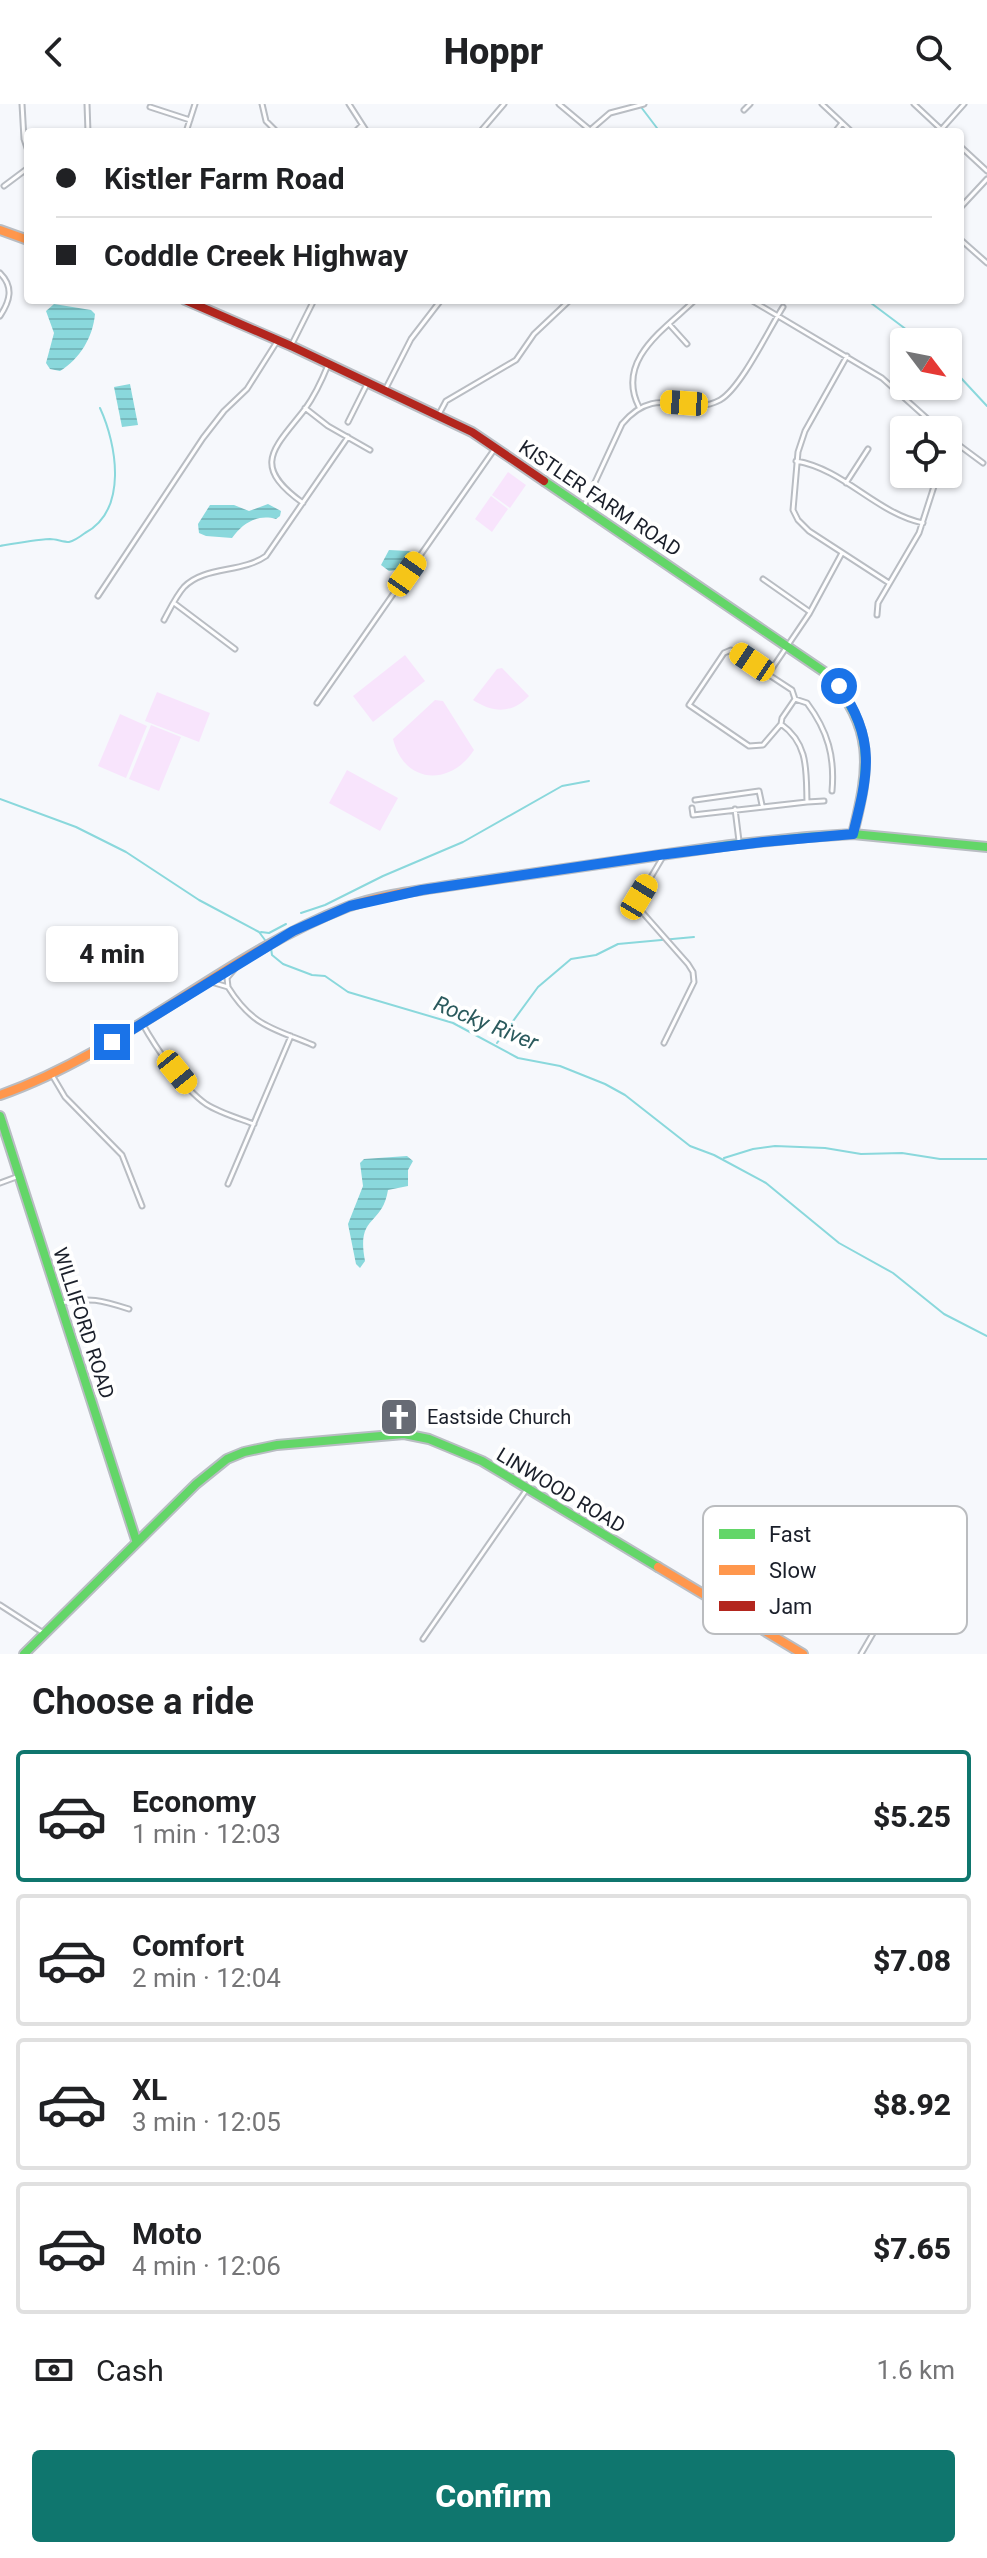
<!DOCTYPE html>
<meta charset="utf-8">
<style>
:root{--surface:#fff;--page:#f6f6f6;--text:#202124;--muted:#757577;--line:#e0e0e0;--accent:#0f766e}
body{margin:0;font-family:Roboto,sans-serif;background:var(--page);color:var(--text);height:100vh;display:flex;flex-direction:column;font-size:30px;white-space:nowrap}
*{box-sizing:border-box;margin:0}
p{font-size:26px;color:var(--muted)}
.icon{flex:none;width:44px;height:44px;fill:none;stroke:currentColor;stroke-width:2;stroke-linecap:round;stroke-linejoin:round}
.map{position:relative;height:1550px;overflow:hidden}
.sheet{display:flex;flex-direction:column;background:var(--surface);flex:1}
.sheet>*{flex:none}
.banner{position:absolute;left:24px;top:24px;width:940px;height:176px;border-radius:8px;box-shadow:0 2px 6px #0004;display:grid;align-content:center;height:176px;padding:0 32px;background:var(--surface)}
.needle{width:52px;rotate:122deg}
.buttons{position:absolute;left:890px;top:224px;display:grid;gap:16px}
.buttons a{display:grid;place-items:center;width:72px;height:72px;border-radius:8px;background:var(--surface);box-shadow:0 2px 6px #0004;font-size:40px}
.end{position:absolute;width:36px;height:36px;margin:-18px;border:10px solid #1a73e8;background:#fff;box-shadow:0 0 0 4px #fff}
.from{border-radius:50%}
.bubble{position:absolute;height:56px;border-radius:8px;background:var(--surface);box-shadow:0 2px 6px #0004;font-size:26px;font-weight:800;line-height:56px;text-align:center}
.car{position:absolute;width:24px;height:48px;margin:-24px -12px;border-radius:10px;box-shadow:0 0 6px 2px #0007;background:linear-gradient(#f5c518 24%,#345 0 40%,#f5c518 0 76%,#345 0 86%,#f5c518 0)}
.banner b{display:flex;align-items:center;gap:28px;height:76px;font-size:30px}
.banner b+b{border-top:2px solid var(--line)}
.banner i{width:20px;height:20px;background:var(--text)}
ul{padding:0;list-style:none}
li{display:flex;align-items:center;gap:24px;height:132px;margin:0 16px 12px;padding:0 16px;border:4px solid var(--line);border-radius:8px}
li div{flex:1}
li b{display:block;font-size:30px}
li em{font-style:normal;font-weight:800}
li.current{border-color:var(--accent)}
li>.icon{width:72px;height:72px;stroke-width:1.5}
h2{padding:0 32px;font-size:36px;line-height:96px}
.pay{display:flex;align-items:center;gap:20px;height:88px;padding:0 32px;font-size:30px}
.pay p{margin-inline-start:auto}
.cta{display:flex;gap:16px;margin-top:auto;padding:16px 32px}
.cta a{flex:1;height:92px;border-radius:8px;background:var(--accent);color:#fff;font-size:32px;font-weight:800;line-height:92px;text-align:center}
header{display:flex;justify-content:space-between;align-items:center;height:104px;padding:0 32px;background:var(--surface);font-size:36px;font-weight:800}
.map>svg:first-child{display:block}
</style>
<header><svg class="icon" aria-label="back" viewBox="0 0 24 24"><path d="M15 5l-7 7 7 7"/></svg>Hoppr<svg class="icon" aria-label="search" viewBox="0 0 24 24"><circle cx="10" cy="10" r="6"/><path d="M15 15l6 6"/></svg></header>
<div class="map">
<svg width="987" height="1550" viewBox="0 0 987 1550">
<defs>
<pattern id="water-rules" width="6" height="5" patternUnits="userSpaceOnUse" patternTransform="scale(2)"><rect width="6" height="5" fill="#8ad8dc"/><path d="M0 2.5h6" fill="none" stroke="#76b9bd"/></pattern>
</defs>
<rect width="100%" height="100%" fill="#f6f8fc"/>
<path fill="#f8e4fc" d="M 508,368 L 526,381 L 510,404 L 492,391 Z
M 491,392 L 508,405 L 492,428 L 475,415 Z
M 405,551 L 425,577 L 373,618 L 353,592 Z
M 502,564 L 529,592 C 512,610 493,609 473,596 L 497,565 Z
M 157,588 L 210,609 L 199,638 L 145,617 Z
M 435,596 L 443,597 L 474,646 C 450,683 404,680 393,635 Z
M 120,610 L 147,622 L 126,674 L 98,662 Z
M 151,621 L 181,633 L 159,687 L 129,675 Z
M 347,666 L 398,694 L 380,727 L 329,699 Z"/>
<path fill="url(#water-rules)" d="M 54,200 L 91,206 L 95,210 C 93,233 80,255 60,267 L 50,265 L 46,259 L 54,229 L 46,207 Z
M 130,280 L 138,321 L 122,323 L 114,283 Z
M 268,400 L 281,407 L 280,412 L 276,415 C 257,410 243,419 232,434 L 206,432 L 199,429 L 198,420 L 210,401 L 234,401 L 249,407 Z
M 389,446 L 409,447 L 413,450 L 397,466 L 389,467 L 381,461 Z
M 407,1052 L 413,1057 L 408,1066 L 408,1082 L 388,1086 C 382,1123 356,1110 365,1157 L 360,1164 L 356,1160 L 348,1120 L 363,1082 L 360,1059 L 364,1055 Z"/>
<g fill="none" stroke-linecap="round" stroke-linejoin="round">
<path stroke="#8ad8dc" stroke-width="2" d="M 641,3 L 660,28
M 867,196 L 923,238
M 948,260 L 987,302
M 0,442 C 17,439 33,436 50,435 C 56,435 63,438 69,438 C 74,437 81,432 85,429 C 128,406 117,341 100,304
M 0,695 L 76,723 L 126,748 L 199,796 L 259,828 L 271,844 L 272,851 L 283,860 L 312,871 L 325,872 L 348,888 L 453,919 L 518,954 L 560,962 L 605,980 L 625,991 L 690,1042 L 714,1051 L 766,1079 L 839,1139 L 893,1169 L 944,1210 L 987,1232
M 301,809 L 325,801 L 383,772 L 463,738 L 562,682 L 589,677
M 261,828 L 269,829 L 286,820
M 497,939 L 538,883 L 571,855 L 596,851 L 618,840 L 694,833
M 724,1054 L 753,1045 L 775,1042 L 825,1044 L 861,1050 L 902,1049 L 940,1055 L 987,1055"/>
<defs>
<path id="street" d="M 22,0 L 24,35 L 28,47
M 87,0 L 88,28
M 262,0 L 266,17 L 277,28
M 349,0 L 367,28
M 559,0 L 590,26
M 822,0 L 852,28
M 914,0 L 944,28
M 150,3 L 190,16
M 744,6 L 750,0
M 186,28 L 195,0
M 355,28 L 362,21
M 480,28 L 504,0
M 588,28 L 610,9 L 644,0
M 835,28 L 842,19
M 939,28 L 964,0
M 960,42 L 987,67
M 4,82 L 28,64
M 960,104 L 987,75
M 960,135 L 987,159
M 0,169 C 14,183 10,197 0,212
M 751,196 L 882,274 L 940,326
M 669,220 L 687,240
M 291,242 L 314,196
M 847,252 L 805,327 L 798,348 L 793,406 L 798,416 L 809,427 L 889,479
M 385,286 L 411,235 L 441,196
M 639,303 C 615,256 665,225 695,196
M 305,304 L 328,322 L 370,346
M 438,312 L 446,297 L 516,256 L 534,230 L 570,196
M 348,318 L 368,278
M 948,333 L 983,359
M 948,352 L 957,341
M 796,357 C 844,365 876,409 923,419
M 846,379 L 868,345
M 303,399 C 250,361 274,345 305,305 C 315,291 322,276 328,261
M 584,402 L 622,320 C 658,277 685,315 720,296 C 741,284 769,225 783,203
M 763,475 L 810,508
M 98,492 L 203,334 L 224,307 L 247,285 L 278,236
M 174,499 L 235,545
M 877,511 L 878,499 L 919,429 L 938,370
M 164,516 C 170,505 176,492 184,483 C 204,462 242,469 266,452 L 348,333
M 769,569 L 809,510 L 842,449
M 795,595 L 807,599 C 828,627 835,653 832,687
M 317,599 L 496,343
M 781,620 L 763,641 L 749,642 L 689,601 L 724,549 L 731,546 L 792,586 L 795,595 L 782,614 L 781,620 C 809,640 806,667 807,698 L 824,697
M 695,696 L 759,687 L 762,701
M 692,704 L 693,711 L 807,698
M 735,705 L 739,737
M 211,878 L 228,883 L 227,874 L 238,861
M 228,883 C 253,923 273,924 313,941
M 142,919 C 156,944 183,984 206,1000 C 220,1009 238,1014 254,1020
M 664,939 L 694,878 L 693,868 L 688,860 L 635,800 L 664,751
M 52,971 L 65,993 L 122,1051 L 142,1102
M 0,1079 L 19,1072
M 228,1080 L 291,932
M 61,1199 C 90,1193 101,1196 129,1205
M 841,1412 L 845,1439 L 858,1456 L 898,1482 L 897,1488 L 861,1550
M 0,1501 L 45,1530
M 423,1535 L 527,1385"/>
<path id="fast" d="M 544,377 L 826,569 C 875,625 870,661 853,730
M 460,780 L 730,741 L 807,733 L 853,730 L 987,743
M 0,1012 L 136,1436
M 24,1550 L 196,1380 L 227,1355 L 244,1348 L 277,1341 L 404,1330 L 429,1335 L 482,1357 L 658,1463"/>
<path id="slow" d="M 0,126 L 28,136
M 0,991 C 125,947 224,851 347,803 C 382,790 423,786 460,780
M 658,1463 L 803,1550"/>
<path id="jam" d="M 185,196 L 291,242 L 472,328 L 544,377"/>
</defs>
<use href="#street" stroke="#b9bdc3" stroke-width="7"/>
<use href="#fast" stroke="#b9bdc3" stroke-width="12"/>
<use href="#slow" stroke="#b9bdc3" stroke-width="12"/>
<use href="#jam" stroke="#b9bdc3" stroke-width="12"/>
<use href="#street" stroke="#fefeff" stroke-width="3"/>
<use href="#fast" stroke="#63d668" stroke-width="8"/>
<use href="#slow" stroke="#ff974d" stroke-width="8"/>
<use href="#jam" stroke="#b3261e" stroke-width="8"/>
</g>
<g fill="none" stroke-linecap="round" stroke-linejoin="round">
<path stroke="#1a73e8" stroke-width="10" d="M 112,938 L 293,827 L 350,802 L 422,786 L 659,751 L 763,738 L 853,730 C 868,671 877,635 839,582"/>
</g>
<defs>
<symbol id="church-square" viewBox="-11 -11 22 22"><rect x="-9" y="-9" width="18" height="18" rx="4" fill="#676b74" stroke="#fff"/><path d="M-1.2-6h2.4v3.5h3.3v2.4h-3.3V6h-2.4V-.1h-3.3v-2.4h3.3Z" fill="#fff"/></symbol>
</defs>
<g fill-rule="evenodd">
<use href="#church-square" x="377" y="1291" width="44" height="44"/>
</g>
<g text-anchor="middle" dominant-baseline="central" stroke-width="8" stroke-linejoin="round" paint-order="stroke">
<g font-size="20" fill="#1a1f2a" stroke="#fff">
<text transform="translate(600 394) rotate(34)">KISTLER FARM ROAD</text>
<text transform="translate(84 1219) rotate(72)">WILLIFORD ROAD</text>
<text transform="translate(561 1386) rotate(31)">LINWOOD ROAD</text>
</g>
<g font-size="20" fill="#1a1f2a" stroke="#fff" text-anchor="start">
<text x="427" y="1313">Eastside Church</text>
</g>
<g font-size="22" font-style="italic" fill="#2b5a5d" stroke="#fff">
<text transform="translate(486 919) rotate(22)">Rocky River</text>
</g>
</g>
<rect x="703" y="1402" width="264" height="128" rx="12" fill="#fff" stroke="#babcbf" stroke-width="2"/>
<rect x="719" y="1425" width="36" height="10" fill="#63d668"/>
<rect x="719" y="1461" width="36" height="10" fill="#ff974d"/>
<rect x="719" y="1497" width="36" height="10" fill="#b3261e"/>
<g font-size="22" fill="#1a1f2a">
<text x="769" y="1438">Fast</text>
<text x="769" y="1474">Slow</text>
<text x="769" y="1510">Jam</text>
</g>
</svg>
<div class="buttons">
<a><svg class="needle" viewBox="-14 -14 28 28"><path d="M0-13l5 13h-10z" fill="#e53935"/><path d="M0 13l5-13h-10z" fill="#757577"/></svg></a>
<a><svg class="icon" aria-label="locate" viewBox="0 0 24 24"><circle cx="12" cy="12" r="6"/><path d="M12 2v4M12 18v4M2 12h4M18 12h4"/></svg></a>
</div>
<i class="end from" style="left:839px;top:582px"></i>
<i class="end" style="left:112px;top:938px"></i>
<div class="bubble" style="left:46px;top:822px;width:132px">4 min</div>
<i class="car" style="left:684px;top:299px;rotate:274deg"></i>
<i class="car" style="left:407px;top:470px;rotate:35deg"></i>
<i class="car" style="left:752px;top:558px;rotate:304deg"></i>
<i class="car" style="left:639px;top:793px;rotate:31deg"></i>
<i class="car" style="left:177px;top:968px;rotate:141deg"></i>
<div class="banner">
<b><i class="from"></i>Kistler Farm Road</b>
<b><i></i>Coddle Creek Highway</b>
</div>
</div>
<section class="sheet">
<h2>Choose a ride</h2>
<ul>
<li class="current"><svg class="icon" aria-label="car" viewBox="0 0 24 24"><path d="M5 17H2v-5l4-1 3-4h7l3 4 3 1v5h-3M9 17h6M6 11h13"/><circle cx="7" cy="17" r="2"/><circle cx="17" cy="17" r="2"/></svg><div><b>Economy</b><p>1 min · 12:03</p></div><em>$5.25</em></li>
<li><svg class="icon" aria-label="car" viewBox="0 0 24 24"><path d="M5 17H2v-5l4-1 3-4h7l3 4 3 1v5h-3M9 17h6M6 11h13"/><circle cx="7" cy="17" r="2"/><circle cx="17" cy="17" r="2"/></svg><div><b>Comfort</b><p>2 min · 12:04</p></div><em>$7.08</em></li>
<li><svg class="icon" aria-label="car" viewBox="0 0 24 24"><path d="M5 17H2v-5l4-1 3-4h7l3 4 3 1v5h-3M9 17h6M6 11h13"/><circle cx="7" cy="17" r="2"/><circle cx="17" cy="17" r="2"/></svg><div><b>XL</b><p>3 min · 12:05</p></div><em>$8.92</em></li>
<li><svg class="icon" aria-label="car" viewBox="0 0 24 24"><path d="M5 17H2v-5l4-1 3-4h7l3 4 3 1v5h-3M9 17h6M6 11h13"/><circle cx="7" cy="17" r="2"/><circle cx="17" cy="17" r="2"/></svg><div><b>Moto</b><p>4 min · 12:06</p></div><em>$7.65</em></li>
</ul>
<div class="pay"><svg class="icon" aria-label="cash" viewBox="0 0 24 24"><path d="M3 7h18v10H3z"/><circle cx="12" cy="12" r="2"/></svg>Cash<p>1.6 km</p></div>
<div class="cta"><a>Confirm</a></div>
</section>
